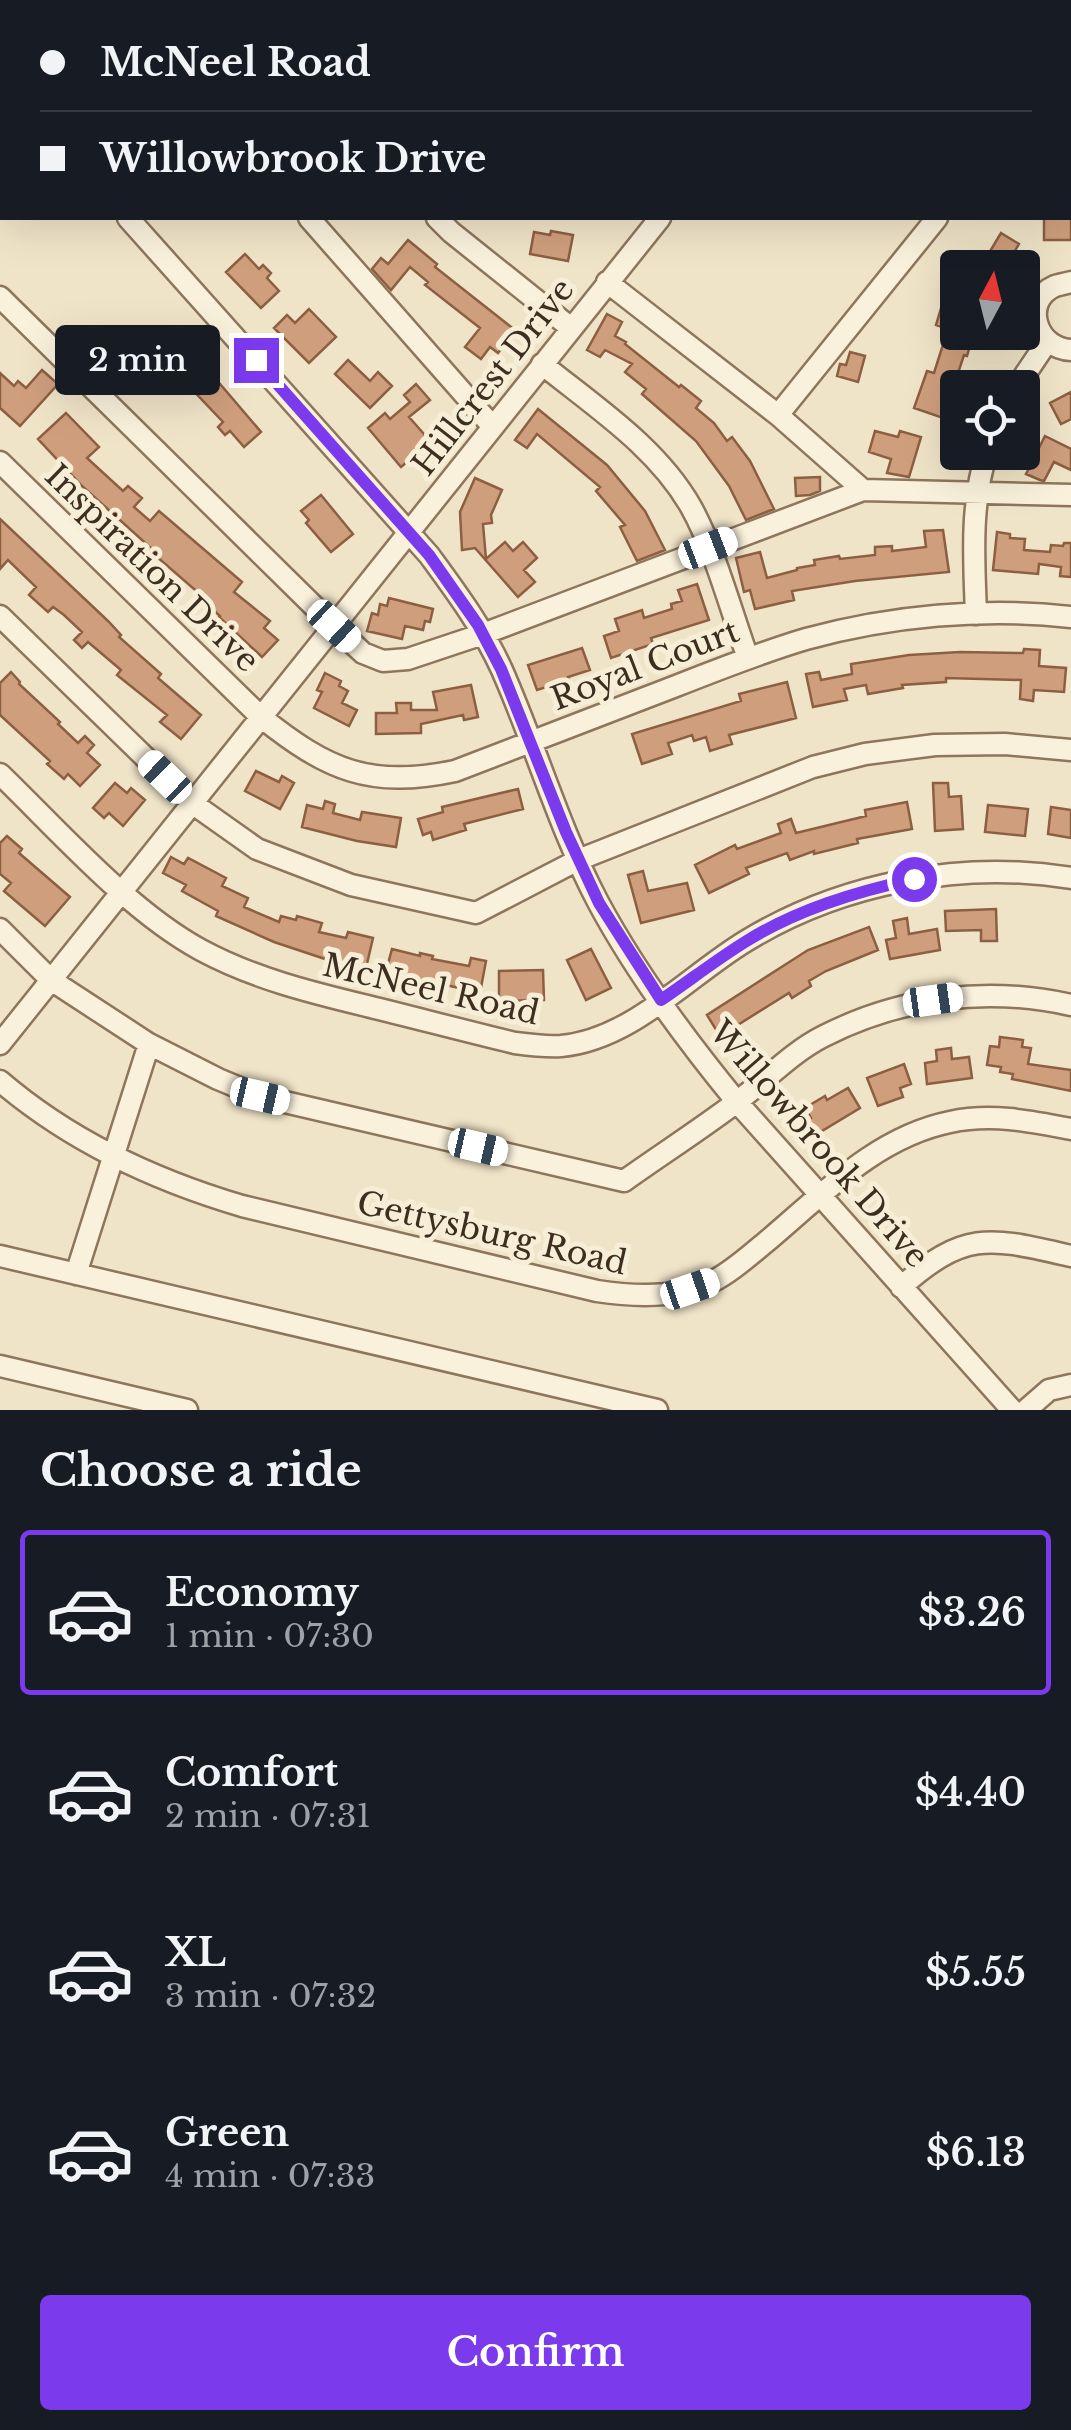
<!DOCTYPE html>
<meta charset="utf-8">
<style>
:root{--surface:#171b24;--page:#242831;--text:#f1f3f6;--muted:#9ea1a6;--line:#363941;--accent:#7c3aed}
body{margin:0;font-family:"Libre Baskerville",serif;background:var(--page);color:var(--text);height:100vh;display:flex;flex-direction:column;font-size:38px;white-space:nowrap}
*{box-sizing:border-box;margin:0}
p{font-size:32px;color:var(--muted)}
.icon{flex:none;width:55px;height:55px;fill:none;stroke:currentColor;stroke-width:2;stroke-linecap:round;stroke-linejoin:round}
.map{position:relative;height:1410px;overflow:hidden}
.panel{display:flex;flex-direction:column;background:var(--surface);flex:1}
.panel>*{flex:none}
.top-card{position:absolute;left:0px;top:0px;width:1072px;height:220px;box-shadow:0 10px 40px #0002;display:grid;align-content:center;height:220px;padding:0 40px;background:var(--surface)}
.needle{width:65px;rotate:7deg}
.fabs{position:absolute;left:940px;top:250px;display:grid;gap:20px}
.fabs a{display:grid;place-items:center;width:100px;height:100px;border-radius:10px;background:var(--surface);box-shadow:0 10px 40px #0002;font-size:50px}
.end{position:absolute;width:45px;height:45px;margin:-22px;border:12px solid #7c3aed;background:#fff;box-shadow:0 0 0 5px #fff}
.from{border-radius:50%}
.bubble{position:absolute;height:70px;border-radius:10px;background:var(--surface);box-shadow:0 10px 40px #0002;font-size:32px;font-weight:600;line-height:70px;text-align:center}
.car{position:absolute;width:30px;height:60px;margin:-30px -15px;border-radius:12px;box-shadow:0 0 8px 2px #0007;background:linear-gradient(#fff 24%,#345 0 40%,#fff 0 76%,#345 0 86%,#fff 0)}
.top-card b{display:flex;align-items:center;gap:35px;height:95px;font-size:38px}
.top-card b+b{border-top:2px solid var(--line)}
.top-card i{width:25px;height:25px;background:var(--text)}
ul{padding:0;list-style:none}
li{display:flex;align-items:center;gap:30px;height:165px;margin:0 20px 15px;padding:0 20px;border:5px solid transparent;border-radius:10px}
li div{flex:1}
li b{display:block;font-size:38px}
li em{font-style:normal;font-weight:600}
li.on{border-color:var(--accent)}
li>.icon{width:90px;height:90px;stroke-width:1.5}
h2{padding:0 40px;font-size:45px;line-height:120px}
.cta{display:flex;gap:20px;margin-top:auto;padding:20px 40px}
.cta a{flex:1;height:115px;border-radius:10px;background:var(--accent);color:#fff;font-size:40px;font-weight:600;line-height:115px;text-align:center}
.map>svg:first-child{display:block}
</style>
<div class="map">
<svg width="1071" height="1410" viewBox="0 0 1071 1410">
<rect width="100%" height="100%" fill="#f0e4c8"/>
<path fill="#cf9f7d" stroke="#8d5f41" stroke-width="2.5" d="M 1044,218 L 1071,218 L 1071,240 L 1044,240 Z
M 551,231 L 573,235 L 568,261 L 530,254 L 534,232 L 550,235 Z
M 1001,233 L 1019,244 L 1010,259 L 1024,268 L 980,268 Z
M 408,240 L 437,264 L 435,267 L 515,330 L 498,353 L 490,347 L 481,359 L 465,347 L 480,328 L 425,285 L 428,282 L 410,267 L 391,290 L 372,269 L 381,258 L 388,264 Z
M 245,254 L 259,269 L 263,265 L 271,273 L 267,278 L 279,291 L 261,308 L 226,272 Z
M 942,305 L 958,308 L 958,332 L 974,332 L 967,356 L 964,355 L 943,418 L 914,408 L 927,371 L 934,373 L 948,329 L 936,325 Z
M 309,309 L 336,337 L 309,363 L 274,328 L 287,315 L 295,323 Z
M 607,314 L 622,322 L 615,336 L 626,342 L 625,344 L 679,387 L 681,385 L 701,401 L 696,408 L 714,423 L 727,441 L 732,437 L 750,461 L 774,509 L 746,520 L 729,486 L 696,441 L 642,394 L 646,389 L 625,372 L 632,364 L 605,350 L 600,357 L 587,350 Z
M 186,344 L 261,432 L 244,447 L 230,431 L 225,435 L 218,427 L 223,422 L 184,381 L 179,386 L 161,366 Z
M 850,352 L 865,356 L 858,382 L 837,376 L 840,364 L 846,365 Z
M 348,360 L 370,381 L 378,372 L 392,386 L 370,408 L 335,374 Z
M 42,370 L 58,384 L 20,426 L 0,408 L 0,373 L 14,386 L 18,381 L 26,388 Z
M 416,384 L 430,400 L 409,417 L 431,442 L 401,467 L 368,428 L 385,413 L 390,419 L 410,402 L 404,395 Z
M 1071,392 L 1071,419 L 1061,424 L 1050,403 Z
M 538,409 L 607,465 L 645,511 L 665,550 L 637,561 L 620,527 L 625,525 L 596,491 L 600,487 L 537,434 L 527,448 L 515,440 Z
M 66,413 L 99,447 L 87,458 L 123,491 L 128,486 L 142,498 L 134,507 L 150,521 L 159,511 L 242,582 L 234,592 L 270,621 L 264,628 L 278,640 L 262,657 L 219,617 L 220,616 L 199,597 L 201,595 L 149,550 L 151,548 L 82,486 L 38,439 Z
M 875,431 L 898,437 L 900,431 L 921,437 L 909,477 L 887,473 L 891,459 L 869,452 Z
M 1045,436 L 1071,449 L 1071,470 L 1054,462 L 1044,481 L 1040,480 L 1026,474 Z
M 820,477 L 820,491 L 810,495 L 796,496 L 795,478 Z
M 475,478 L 502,490 L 491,515 L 492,523 L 483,524 L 486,559 L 505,542 L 513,551 L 523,542 L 537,558 L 524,570 L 535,582 L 518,597 L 475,548 L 462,550 L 460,512 Z
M 321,495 L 353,534 L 331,552 L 306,523 L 309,520 L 301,511 Z
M 0,519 L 108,621 L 121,635 L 119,637 L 161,674 L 158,678 L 201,715 L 181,739 L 160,722 L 167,715 L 117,675 L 121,670 L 88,642 L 82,648 L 74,640 L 82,632 L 64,615 L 53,607 L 48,612 L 29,595 L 36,587 L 8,560 L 0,569 Z
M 943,530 L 949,572 L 855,581 L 792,591 L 794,600 L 755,609 L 750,590 L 744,592 L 736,558 L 760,552 L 767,578 L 797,570 L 797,568 L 815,565 L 814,560 L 839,556 L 840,559 L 875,555 L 875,547 L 892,546 L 892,551 L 926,547 L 924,531 Z
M 997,532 L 1010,534 L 1010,538 L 1025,539 L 1024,550 L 1050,552 L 1051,545 L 1063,546 L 1064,543 L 1071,543 L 1071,577 L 1060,576 L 1061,567 L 1039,564 L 1038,574 L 993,570 Z
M 697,584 L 709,620 L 651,638 L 653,644 L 611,658 L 604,636 L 619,631 L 615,619 L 642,610 L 644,618 L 672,609 L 671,604 L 682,601 L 678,590 Z
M 389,598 L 433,609 L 430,622 L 425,621 L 423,630 L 405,626 L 402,639 L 367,631 L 372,613 L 378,615 L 380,604 L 387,606 Z
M 582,648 L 590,670 L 568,677 L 569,680 L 537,690 L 528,665 Z
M 1024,649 L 1040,650 L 1039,666 L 1066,668 L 1064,692 L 1034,690 L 1033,701 L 1020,699 L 1021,680 L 946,678 L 946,682 L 902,685 L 903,688 L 868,694 L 866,685 L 844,689 L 847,700 L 813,707 L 806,674 L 819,672 L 821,680 L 852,674 L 851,664 L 909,655 L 960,652 L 1023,653 Z
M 11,672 L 20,682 L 19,684 L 60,722 L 58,724 L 78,743 L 85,736 L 94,745 L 87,753 L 100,765 L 80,786 L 68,774 L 64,779 L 47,764 L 50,761 L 0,715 L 0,683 Z
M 325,673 L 341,681 L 339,686 L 348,691 L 342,703 L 357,710 L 349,726 L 314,708 L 322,692 L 317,690 Z
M 787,682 L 796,718 L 729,735 L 732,744 L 710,751 L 706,737 L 694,741 L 692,735 L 668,743 L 672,754 L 642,764 L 632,734 L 741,701 L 739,694 Z
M 471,685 L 478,717 L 464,720 L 463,715 L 421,724 L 421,733 L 376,734 L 376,713 L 397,713 L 396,703 L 411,703 L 411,710 L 437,710 L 433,692 Z
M 256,771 L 279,782 L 282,776 L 294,783 L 280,809 L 245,791 Z
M 115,783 L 127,793 L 131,788 L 145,800 L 123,826 L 109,813 L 104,818 L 93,808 Z
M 933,783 L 948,783 L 949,797 L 961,796 L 963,829 L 935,831 Z
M 518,789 L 523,809 L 464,824 L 466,830 L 433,840 L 431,832 L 423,835 L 418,819 L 443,812 L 442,807 Z
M 325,801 L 335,804 L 333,813 L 360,820 L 362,812 L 401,818 L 396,847 L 357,841 L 302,827 L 307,805 L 323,809 Z
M 907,802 L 912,829 L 857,839 L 858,843 L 814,854 L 814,851 L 790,860 L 787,853 L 746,868 L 749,874 L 709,893 L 695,865 L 735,845 L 737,849 L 781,833 L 778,824 L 791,819 L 796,833 L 866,816 L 865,810 Z
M 988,805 L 1028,809 L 1025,836 L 985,832 Z
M 1051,807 L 1071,810 L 1071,838 L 1048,834 Z
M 7,836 L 22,849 L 19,853 L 70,897 L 45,926 L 4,891 L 11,883 L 0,874 L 0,843 Z
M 171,857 L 184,864 L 188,858 L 226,878 L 222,886 L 248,898 L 244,907 L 279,922 L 281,916 L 296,920 L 297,916 L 322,923 L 319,932 L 346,938 L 348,932 L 373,938 L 366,968 L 325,959 L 274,942 L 216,916 L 218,911 L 182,891 L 186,885 L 163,873 Z
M 643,871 L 648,891 L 687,883 L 694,910 L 641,923 L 628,875 Z
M 996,909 L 997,941 L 981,941 L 981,930 L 946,931 L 945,911 Z
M 907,918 L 909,934 L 937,929 L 940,950 L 890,959 L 886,940 L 896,938 L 893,921 Z
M 869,927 L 878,950 L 826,971 L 809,981 L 811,986 L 792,998 L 789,993 L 720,1036 L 707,1015 L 808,950 Z
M 392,949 L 420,956 L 420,953 L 433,956 L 432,959 L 469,966 L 471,958 L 486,961 L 480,993 L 386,971 Z
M 591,949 L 611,988 L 586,1000 L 567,960 Z
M 543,970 L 544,1000 L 499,1001 L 499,971 Z
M 1000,1037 L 1023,1040 L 1022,1047 L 1031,1048 L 1028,1064 L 1071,1070 L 1071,1091 L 1012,1079 L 1013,1074 L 1000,1072 L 1001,1067 L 987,1065 L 990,1046 L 999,1047 Z
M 951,1048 L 952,1059 L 969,1057 L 972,1078 L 927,1084 L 925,1063 L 937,1061 L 936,1050 Z
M 904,1064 L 911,1084 L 900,1088 L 903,1097 L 878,1106 L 867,1078 Z
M 848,1088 L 860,1108 L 817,1134 L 808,1120 L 811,1118 L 805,1108 L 825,1096 L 827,1100 Z"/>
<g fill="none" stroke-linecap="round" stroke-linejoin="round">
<defs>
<path id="minor" d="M 114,0 L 116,2
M 269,0 L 273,2
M 948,0 L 951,2
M 73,2 L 76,0
M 356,2 L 356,0
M 833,2 L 835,0
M 0,75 L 2,78
M 1070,91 L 1071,92
M 0,201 L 2,198
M 128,218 L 429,555 C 456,592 483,628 502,670 C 536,747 559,828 598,902 C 636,973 686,1040 737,1102 L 1012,1410
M 309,218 L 493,427
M 437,218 L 451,232 L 571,328
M 607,282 L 778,415 L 863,490 L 1071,495
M 1071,282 C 1068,283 1058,285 1055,286 C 1021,301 1036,349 1071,350
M 0,297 L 334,626 L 363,653 L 383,661 L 408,659 L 483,634 L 863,490
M 542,364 C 595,407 657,447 691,507 C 715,550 731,611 748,658
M 1016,388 L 1047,342
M 778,415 L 937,218
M 0,462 L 261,717 C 327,770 370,789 455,771 C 529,743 602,714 676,686 C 719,669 762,652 806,639 C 890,616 984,607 1071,617
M 976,614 C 974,561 970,504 987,452
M 0,616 L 192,803 L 257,849 L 351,885 L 476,913 L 578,860 L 813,767 L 865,754 L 935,745 L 1005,744 L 1071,750
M 0,774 C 59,831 129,911 201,950 C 253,978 309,992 367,1006 C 416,1018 465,1031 515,1043 C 530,1045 545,1047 561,1046 C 631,1040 688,976 746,941 C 841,883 961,860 1071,878
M 0,929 L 51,980 L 149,1044 L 218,1079 L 259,1096 L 624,1181 C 662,1154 701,1129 738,1101 C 766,1080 792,1052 824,1036 C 901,997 987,986 1071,1005
M 0,1044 L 660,218
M 0,1081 C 70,1141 154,1180 242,1206 L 597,1291 C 636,1297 682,1299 717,1279 C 735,1269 750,1255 766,1242 C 822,1195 876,1137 950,1122 C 991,1113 1030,1121 1071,1129
M 0,1256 L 657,1410
M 76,1274 L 149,1044
M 901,1287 C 966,1229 991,1238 1071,1256
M 0,1366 L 187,1410
M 1026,1410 L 1049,1390 L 1071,1385"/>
</defs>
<use href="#minor" stroke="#8d765c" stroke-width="25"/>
<use href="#minor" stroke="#faf1dc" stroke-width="20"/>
</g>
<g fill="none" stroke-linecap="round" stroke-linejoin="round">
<path stroke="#7c3aed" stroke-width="12" d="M 256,360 L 429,555 L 478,625 L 501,669 L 566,832 L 599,903 L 661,1000 C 689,981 716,960 745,942 C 796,910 855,892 914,879"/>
</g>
<g text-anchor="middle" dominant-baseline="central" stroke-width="10" stroke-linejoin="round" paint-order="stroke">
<g font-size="32" fill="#3d2e20" stroke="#f7eed8">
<text transform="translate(493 377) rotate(-52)">Hillcrest Drive</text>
<text transform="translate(152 568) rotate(44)">Inspiration Drive</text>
<text transform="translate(645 665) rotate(-21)">Royal Court</text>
<text transform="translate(431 989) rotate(13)">McNeel Road</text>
<text transform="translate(819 1144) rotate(49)">Willowbrook Drive</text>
<text transform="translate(492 1233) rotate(13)">Gettysburg Road</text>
</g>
</g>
</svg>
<div class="fabs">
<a><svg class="needle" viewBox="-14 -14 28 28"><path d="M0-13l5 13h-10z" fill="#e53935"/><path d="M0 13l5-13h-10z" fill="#9ea1a6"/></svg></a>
<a><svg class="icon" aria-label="locate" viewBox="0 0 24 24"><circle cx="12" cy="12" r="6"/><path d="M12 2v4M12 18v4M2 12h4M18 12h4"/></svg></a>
</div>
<i class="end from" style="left:914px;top:879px"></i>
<i class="end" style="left:256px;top:360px"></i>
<div class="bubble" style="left:55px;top:325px;width:165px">2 min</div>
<i class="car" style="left:708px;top:548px;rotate:69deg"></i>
<i class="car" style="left:334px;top:626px;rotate:133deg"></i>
<i class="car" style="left:165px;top:777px;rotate:314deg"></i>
<i class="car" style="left:933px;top:1000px;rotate:82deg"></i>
<i class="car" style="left:260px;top:1096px;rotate:103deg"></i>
<i class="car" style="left:478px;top:1147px;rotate:103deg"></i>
<i class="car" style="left:690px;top:1289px;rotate:71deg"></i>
<div class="top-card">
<b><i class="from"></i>McNeel Road</b>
<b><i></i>Willowbrook Drive</b>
</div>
</div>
<section class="panel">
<h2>Choose a ride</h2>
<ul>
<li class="on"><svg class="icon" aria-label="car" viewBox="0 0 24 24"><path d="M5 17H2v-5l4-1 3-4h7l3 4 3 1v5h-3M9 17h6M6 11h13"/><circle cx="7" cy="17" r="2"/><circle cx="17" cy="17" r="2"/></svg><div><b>Economy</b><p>1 min · 07:30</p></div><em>$3.26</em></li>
<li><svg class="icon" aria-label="car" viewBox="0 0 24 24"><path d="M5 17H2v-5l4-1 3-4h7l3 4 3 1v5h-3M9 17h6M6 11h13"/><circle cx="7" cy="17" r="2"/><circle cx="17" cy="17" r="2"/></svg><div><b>Comfort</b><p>2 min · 07:31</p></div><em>$4.40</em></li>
<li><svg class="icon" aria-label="car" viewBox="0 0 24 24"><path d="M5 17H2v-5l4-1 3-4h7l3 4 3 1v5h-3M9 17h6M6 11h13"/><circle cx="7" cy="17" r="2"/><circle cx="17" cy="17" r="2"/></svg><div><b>XL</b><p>3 min · 07:32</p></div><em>$5.55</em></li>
<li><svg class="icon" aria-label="car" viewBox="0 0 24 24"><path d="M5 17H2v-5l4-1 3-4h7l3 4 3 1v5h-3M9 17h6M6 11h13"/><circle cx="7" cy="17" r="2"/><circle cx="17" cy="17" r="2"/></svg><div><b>Green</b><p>4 min · 07:33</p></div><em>$6.13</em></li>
</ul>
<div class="cta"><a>Confirm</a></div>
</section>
